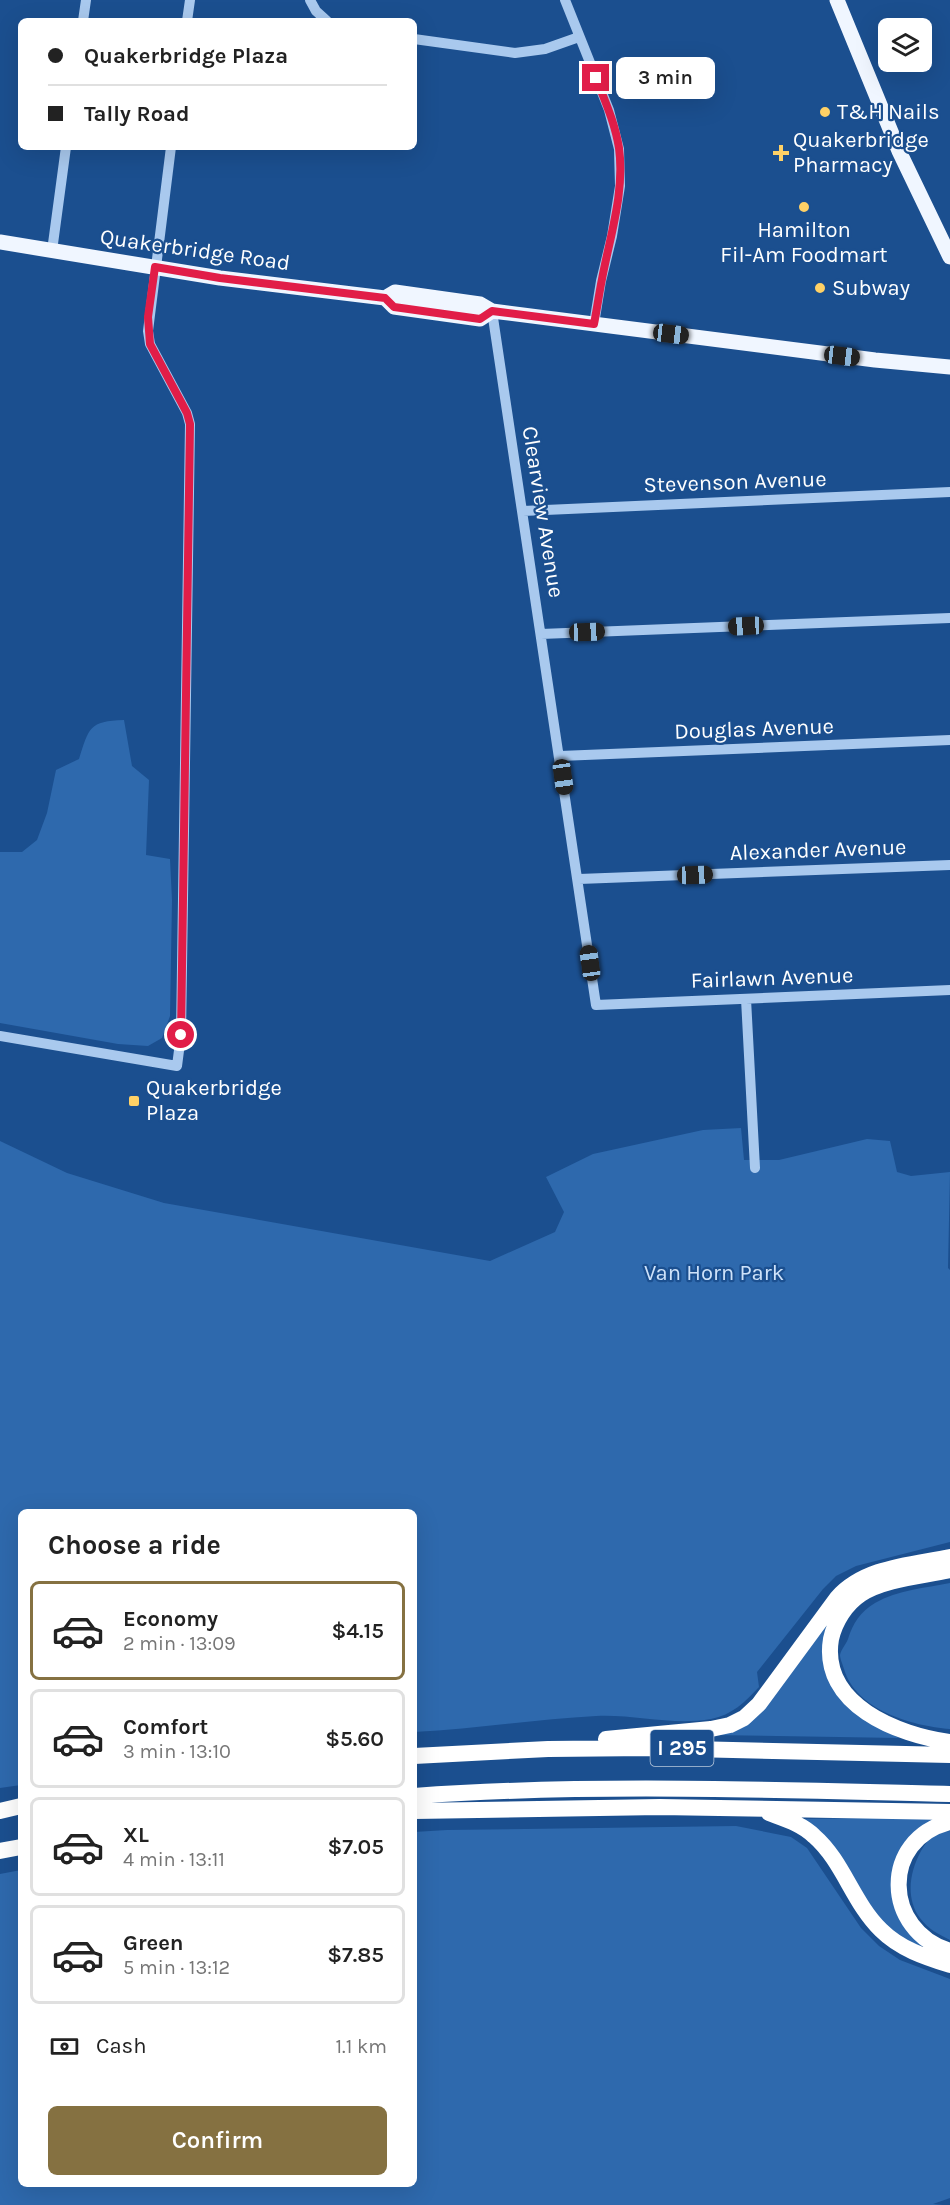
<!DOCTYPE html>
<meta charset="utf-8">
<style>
:root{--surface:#fff;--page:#f2f2f2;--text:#222;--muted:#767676;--line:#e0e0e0;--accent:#857141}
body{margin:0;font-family:Karla,sans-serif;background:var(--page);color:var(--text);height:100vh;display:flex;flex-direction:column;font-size:22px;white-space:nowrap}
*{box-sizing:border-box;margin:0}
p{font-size:20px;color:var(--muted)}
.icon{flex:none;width:33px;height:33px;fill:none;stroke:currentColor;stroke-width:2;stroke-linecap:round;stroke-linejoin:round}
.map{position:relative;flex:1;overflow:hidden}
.panel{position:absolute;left:18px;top:1509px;width:399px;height:678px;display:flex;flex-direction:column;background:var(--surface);border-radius:9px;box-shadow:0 6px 24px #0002}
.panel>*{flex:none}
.hud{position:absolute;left:18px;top:18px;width:399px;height:132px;border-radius:9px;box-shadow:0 6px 24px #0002;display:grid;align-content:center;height:132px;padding:0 30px;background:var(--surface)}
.buttons{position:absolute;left:878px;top:18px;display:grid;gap:12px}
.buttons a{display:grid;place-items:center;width:54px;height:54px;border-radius:9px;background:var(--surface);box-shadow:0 6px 24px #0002;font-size:30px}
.end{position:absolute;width:27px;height:27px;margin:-14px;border:8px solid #e11d48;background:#fff;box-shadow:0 0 0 3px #fff}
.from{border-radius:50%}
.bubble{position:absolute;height:42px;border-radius:9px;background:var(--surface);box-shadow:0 6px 24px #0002;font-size:20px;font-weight:600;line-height:42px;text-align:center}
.car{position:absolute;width:18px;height:36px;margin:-18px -9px;border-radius:8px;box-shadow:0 0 4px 2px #0007;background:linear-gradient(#222 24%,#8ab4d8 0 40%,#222 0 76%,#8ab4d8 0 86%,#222 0)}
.hud b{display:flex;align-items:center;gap:21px;height:57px;font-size:22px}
.hud b+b{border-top:2px solid var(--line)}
.hud i{width:15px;height:15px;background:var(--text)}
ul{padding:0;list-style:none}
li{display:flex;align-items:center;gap:18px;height:99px;margin:0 12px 9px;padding:0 18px;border:3px solid var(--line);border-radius:9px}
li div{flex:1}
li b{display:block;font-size:22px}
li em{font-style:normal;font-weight:600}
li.on{border-color:var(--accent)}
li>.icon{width:54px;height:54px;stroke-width:1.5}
h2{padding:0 30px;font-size:27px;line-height:72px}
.pay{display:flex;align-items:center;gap:15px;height:66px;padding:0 30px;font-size:22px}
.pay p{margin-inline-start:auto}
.button{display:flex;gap:12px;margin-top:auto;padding:12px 30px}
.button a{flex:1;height:69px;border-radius:9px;background:var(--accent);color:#fff;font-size:24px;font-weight:600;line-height:69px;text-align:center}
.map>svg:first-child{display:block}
</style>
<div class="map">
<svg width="950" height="2205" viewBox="0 0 950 2205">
<rect width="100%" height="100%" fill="#1b4f8f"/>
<path fill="#2e69ad" d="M 124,720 L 132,766 L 149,780 L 146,855 L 170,859 L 172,900 L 170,1016 L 162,1038 L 148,1046 L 118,1044 L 0,1023 L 0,852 L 22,852 L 37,840 L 47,813 L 56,770 L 79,759 C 89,728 89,721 124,720 Z
M 741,1128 L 744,1160 L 779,1160 L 867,1139 L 890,1141 L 897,1172 L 911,1176 L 950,1172 L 948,1268 L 950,1270 L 950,1542 L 856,1566 L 836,1576 L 823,1589 L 757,1672 L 759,1687 C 745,1702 732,1715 711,1719 C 673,1726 634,1714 596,1716 C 536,1719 475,1729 414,1732 L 414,1512 L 21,1512 L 21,1785 L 0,1788 L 0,1141 L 67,1173 L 164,1203 L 490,1261 L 555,1232 L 564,1212 L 546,1177 L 593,1154 L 703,1130 Z
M 950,1583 L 950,1729 C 912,1726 856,1710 844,1669 C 843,1665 840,1659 840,1655 C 841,1650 846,1644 848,1639 C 853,1623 860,1612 875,1603 C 898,1590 925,1588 950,1583 Z
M 827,1622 L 826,1641 L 865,1721 L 899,1738 L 711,1735 L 745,1723 Z
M 945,1817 L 894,1881 L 922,1945 L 919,1948 L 882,1923 L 801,1819 Z
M 736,1826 L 791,1837 L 807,1848 L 861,1928 L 879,1946 L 900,1960 L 950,1979 L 950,2198 L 933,2204 L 943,2205 L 0,2205 L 0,1874 L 21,1870 L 21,2184 L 414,2184 L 414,1832 L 447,1830 Z
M 950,1831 L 950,1940 C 938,1934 928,1929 920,1918 C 905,1898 910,1871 921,1851 C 924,1846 930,1836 936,1834 C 940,1832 946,1832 950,1831 Z"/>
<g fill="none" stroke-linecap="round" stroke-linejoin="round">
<path stroke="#a9c9ee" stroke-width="10" d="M 310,0 L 316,11 L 327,21
M 565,0 L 609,110 L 619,149 L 620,186 L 612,236 L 601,281 L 594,324
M 83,21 L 86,0
M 187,21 L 190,0
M 414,39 L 515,53 L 545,49 L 579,37
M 52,251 L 66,147
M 492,311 L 596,1005 L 950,990
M 523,511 L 950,492
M 541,634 L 950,618
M 560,756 L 950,740
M 579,879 L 950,865
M 746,999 L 755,1168
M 0,1036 L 177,1066 L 181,1035 L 190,424 L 187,413 L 150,344 L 148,331 L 171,147"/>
<path stroke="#f0f6ff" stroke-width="15" d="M 837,0 L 899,151 L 950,257
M 0,242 L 220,278 L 385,298 L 394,307 L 480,319 L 492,311
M 385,298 L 395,292 L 480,304 L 492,311 L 875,360 L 950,367"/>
<path stroke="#fff" stroke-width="16" d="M 950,1570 C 923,1576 884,1579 861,1594 C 846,1604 835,1621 831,1639 C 820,1705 898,1735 950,1742
M 606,1739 L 711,1729 L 730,1725 L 744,1718 L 759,1704 L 837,1598 C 864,1567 911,1565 950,1557
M 414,1756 L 548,1749 L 649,1748 L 950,1755
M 414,1796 C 593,1783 771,1790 950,1794
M 0,1811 L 21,1806
M 414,1811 L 660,1807 L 950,1812
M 769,1813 C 785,1819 802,1824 814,1836 C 843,1861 853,1903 881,1930 C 900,1949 925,1957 950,1965
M 950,1822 C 880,1839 883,1931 950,1951
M 0,1851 L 21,1847"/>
</g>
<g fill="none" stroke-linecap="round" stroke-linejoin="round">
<path stroke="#e11d48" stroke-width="8" d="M 181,1035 L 190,424 L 187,413 L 150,344 L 148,317 L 155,267 L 220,278 L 385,298 L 394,307 L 480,319 L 492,311 L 594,324 C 597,309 599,294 602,279 C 610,236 625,192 619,148 C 615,123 605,101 596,78"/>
</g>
<g fill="#ffd166" stroke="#1b4f8f" stroke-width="2">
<circle cx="825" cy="112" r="6"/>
<path d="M778 144h6v6h6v6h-6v6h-6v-6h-6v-6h6z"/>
<circle cx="804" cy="207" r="6"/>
<circle cx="820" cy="288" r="6"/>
<rect x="128" y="1095" width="12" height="12" rx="3"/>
</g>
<g text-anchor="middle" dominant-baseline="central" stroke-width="4.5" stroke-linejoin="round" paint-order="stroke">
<rect fill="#1b4f8f" stroke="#bbcadd" stroke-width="1.5" x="650.5" y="1730" width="63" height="36" rx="4.5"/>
<g font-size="21" font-weight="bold" fill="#fff">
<text x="682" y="1748">I 295</text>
</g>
<g font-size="22" fill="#fff" stroke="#1b4f8f" text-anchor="start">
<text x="837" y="112">T&amp;H Nails</text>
<text x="793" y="140">Quakerbridge<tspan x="793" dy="25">Pharmacy</tspan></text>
<text x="804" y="230" text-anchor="middle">Hamilton<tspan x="804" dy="25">Fil-Am Foodmart</tspan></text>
<text x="832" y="288">Subway</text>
<text x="146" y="1088">Quakerbridge<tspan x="146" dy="25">Plaza</tspan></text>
</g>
<g font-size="22" fill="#fff" stroke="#1b4f8f">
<text transform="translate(195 250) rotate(8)">Quakerbridge Road</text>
<text transform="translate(735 482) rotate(-2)">Stevenson Avenue</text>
<text transform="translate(543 512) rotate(81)">Clearview Avenue</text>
<text transform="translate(754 729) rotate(-2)">Douglas Avenue</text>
<text transform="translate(818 850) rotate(-2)">Alexander Avenue</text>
<text transform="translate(772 978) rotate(-2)">Fairlawn Avenue</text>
</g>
<g font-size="22" fill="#cfe3fa" stroke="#1b4f8f">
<text x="714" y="1273">Van Horn Park</text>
</g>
</g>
</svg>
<div class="buttons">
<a><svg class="icon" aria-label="layers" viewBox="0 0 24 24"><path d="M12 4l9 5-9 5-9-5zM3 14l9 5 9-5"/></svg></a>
</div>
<i class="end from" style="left:181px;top:1035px"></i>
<i class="end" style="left:596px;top:78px"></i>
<div class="bubble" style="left:616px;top:57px;width:99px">3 min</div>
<i class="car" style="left:671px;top:334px;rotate:97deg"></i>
<i class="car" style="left:842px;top:356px;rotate:97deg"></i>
<i class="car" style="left:746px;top:626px;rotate:267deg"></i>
<i class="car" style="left:587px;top:632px;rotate:88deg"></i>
<i class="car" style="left:563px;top:777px;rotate:172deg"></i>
<i class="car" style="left:695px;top:875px;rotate:88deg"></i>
<i class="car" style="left:590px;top:963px;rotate:352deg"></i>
<div class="hud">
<b><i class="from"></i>Quakerbridge Plaza</b>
<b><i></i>Tally Road</b>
</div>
<section class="panel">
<h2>Choose a ride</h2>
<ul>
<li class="on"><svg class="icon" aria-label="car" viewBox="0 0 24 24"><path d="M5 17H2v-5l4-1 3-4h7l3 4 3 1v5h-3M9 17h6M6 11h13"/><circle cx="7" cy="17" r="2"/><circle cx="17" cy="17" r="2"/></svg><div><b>Economy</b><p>2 min · 13:09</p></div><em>$4.15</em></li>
<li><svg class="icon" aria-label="car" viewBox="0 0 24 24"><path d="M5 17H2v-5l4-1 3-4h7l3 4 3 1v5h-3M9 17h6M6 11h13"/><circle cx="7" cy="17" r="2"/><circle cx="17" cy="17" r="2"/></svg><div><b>Comfort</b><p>3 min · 13:10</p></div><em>$5.60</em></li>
<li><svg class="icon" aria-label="car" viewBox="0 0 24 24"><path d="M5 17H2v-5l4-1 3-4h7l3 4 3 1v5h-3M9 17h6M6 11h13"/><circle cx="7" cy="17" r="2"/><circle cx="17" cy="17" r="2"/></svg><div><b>XL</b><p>4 min · 13:11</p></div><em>$7.05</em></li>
<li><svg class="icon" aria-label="car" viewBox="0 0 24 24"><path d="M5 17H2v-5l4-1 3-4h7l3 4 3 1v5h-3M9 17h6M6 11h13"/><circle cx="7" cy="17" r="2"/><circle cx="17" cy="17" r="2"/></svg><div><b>Green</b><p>5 min · 13:12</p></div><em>$7.85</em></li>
</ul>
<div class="pay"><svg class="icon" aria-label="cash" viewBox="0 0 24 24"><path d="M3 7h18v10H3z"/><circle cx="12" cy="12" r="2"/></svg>Cash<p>1.1 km</p></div>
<div class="button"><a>Confirm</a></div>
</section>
</div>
